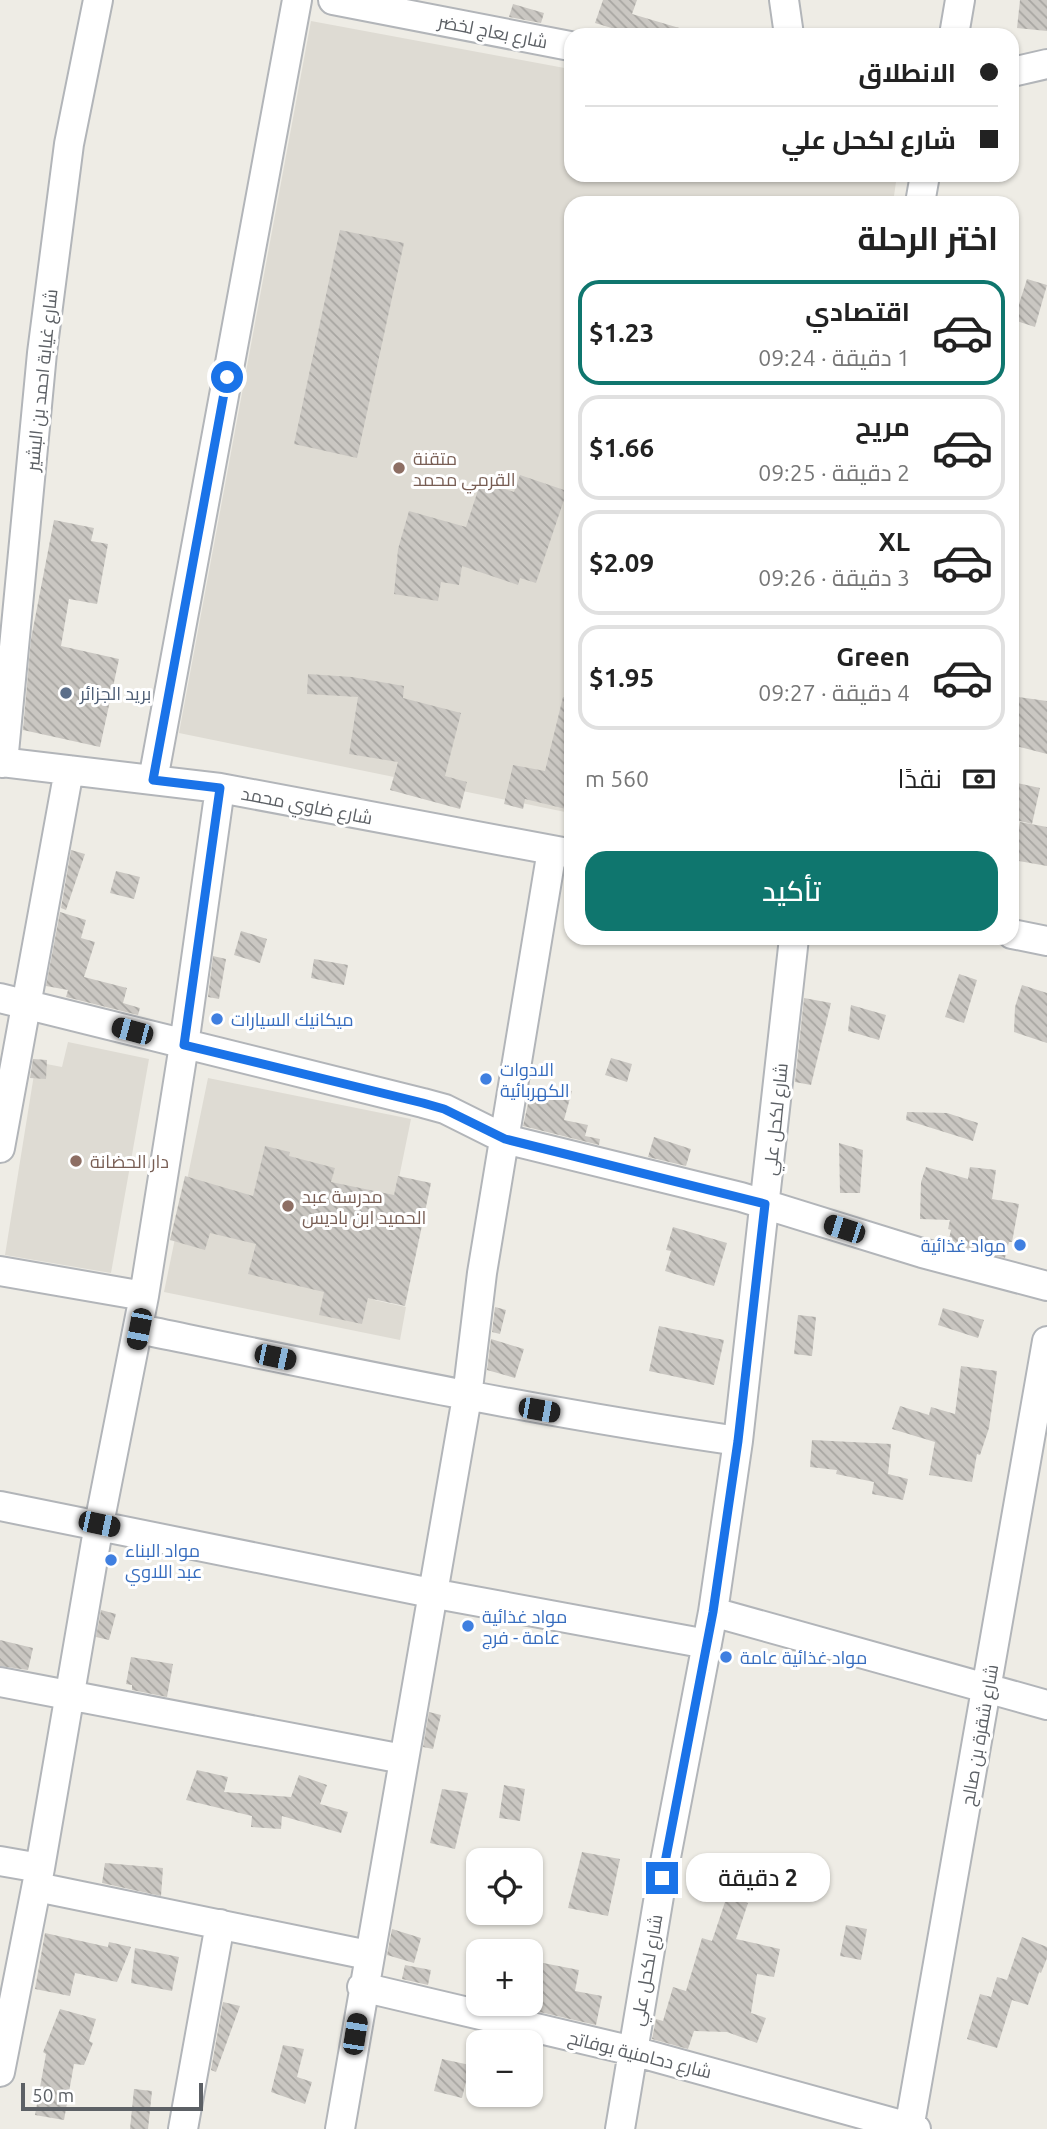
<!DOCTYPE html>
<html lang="ar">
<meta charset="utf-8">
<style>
:root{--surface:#fff;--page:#f2f2f2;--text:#222;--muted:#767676;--line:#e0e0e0;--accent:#0f766e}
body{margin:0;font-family:Ubuntu,Cairo,sans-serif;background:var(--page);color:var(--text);direction:rtl;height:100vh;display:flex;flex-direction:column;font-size:26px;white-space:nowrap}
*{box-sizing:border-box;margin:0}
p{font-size:23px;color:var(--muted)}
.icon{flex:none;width:38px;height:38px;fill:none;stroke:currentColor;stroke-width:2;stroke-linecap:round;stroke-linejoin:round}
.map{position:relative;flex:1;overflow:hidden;direction:ltr}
.drawer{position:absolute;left:564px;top:196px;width:455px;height:749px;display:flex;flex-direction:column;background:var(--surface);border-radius:21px;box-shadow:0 2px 5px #0004;direction:rtl}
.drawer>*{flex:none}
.banner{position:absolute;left:564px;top:28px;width:455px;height:154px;border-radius:21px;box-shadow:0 2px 5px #0004;direction:rtl;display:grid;align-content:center;height:154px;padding:0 21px;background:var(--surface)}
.buttons{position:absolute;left:466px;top:1848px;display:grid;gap:14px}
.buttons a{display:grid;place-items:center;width:77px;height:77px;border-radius:14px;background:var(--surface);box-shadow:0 2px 5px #0004;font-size:35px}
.scale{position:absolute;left:21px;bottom:18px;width:182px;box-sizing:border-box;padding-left:7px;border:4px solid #5c6065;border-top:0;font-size:19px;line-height:24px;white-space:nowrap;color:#5c6065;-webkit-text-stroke:5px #fff;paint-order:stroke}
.end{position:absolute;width:32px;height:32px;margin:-16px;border:9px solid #1a73e8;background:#fff;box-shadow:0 0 0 4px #fff}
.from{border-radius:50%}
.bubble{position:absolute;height:49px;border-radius:21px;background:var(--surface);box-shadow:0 2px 5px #0004;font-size:23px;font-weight:600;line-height:49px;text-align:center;direction:rtl}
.car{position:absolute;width:21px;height:42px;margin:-21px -10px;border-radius:9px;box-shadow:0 0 5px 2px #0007;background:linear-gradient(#222 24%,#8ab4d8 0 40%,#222 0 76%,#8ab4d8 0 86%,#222 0)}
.banner b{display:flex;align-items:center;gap:24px;height:66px;font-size:26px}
.banner b+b{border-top:2px solid var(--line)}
.banner i{width:18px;height:18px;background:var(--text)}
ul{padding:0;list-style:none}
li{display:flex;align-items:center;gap:21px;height:105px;margin:0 14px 10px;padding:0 7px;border:4px solid var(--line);border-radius:21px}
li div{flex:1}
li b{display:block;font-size:26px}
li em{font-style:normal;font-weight:600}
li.active{border-color:var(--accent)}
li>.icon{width:63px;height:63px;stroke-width:1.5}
h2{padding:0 21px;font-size:32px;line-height:84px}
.pay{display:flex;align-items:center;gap:18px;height:77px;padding:0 21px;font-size:26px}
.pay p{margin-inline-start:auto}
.action{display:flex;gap:14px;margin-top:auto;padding:14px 21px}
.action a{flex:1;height:80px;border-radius:21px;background:var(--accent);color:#fff;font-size:28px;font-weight:600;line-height:80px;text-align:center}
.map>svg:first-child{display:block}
</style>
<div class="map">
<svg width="1047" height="2129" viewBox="0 0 1047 2129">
<defs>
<pattern id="building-back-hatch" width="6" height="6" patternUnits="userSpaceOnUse" patternTransform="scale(1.75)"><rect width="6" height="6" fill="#cac7c2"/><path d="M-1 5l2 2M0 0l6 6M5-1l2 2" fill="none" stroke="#a7a5a1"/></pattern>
</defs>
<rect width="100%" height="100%" fill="#eeece5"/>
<path fill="#dedbd3" d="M 311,21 L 570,69 L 570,175 L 897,175 L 893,203 L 570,203 L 570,813 L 179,733 Z
M 68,1042 L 149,1059 L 111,1273 L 5,1255 L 36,1062 L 62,1067 Z
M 208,1078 L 411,1119 L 374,1300 L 406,1307 L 400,1340 L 164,1292 Z"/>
<path fill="url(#building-back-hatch)" d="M 603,0 L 637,0 L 632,14 L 686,30 L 685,35 L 635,35 L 595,23 Z
M 1020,0 L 1047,0 L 1047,31 L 1017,28 Z
M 513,4 L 544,13 L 541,23 L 509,17 Z
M 340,230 L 404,243 L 357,458 L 294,444 Z
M 1027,279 L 1047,285 L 1035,327 L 1014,320 Z
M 520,475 L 567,491 L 536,583 L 520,578 L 518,585 L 462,566 L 459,585 L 441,582 L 438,601 L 394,594 L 398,549 L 409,511 L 466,527 L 481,481 L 514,492 Z
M 54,520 L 94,528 L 91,541 L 108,544 L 97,604 L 69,599 L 61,646 L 119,659 L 100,747 L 23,730 L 31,639 Z
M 308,674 L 352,677 L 404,686 L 403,698 L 461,713 L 445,776 L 467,782 L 460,809 L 390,790 L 398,762 L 349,754 L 358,697 L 307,694 Z
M 563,697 L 570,698 L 570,810 L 525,799 L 523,809 L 504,804 L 513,765 L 545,771 Z
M 1018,697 L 1047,701 L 1047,754 L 1012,745 Z
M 1012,782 L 1040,788 L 1032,824 L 1012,819 Z
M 1020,822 L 1047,827 L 1047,866 L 1013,860 Z
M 71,850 L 85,854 L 66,910 L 61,908 Z
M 116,871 L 140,877 L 134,899 L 110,893 Z
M 60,912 L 86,920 L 81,938 L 95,942 L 84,977 L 127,988 L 123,1003 L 140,1008 L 138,1015 L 66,997 L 68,990 L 46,986 Z
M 241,931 L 267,939 L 260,963 L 234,955 Z
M 213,956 L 226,959 L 219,999 L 208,997 Z
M 314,959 L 348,965 L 344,985 L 311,978 Z
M 959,974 L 977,980 L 964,1023 L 945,1017 Z
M 1022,985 L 1047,993 L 1047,1043 L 1014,1032 L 1015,1007 Z
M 804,998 L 831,1003 L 811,1085 L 795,1082 Z
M 851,1005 L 886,1015 L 879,1040 L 848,1031 Z
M 611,1058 L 632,1064 L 627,1082 L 605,1075 Z
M 33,1059 L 47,1060 L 46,1079 L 30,1078 Z
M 554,1086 L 572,1091 L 564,1120 L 588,1125 L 585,1136 L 600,1139 L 599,1145 L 523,1126 L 530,1095 L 551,1100 Z
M 907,1112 L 947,1113 L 978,1123 L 973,1141 L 906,1120 Z
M 654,1137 L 691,1149 L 686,1166 L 648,1157 Z
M 839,1143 L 863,1150 L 860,1193 L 840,1193 Z
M 265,1146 L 290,1152 L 289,1156 L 335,1168 L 331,1182 L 394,1195 L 398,1176 L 431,1183 L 405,1306 L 368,1298 L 362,1324 L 319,1315 L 324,1292 L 248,1274 L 256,1244 L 210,1233 L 205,1250 L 170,1240 L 185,1176 L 253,1196 Z
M 926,1167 L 968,1179 L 970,1167 L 996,1170 L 992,1199 L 1019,1204 L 1012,1242 L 1009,1242 L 1005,1258 L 948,1243 L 951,1230 L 948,1229 L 950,1220 L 920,1219 L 921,1182 Z
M 673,1227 L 727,1243 L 714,1286 L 665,1271 L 671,1251 L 666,1250 Z
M 495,1307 L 506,1310 L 500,1334 L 492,1332 Z
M 943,1308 L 984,1320 L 978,1338 L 938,1325 Z
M 798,1315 L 816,1317 L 812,1356 L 794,1354 Z
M 659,1326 L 724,1340 L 714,1385 L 649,1371 Z
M 491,1339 L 524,1349 L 515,1378 L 487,1370 Z
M 961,1366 L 997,1371 L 989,1428 L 980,1455 L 977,1454 L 972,1482 L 929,1475 L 935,1442 L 892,1429 L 900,1406 L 929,1415 L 931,1407 L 955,1414 Z
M 812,1440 L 891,1444 L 888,1474 L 908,1479 L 903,1500 L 872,1494 L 874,1482 L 836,1474 L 837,1470 L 810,1467 Z
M 101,1610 L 116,1614 L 109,1640 L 96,1637 Z
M 0,1640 L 33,1648 L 28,1670 L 0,1666 Z
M 131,1657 L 173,1664 L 167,1697 L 132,1690 L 132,1685 L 126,1684 Z
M 429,1712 L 441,1715 L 433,1749 L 423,1747 Z
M 197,1770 L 228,1777 L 224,1792 L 291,1797 L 299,1775 L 327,1785 L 320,1804 L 348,1812 L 341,1833 L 282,1816 L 281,1829 L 251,1827 L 252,1816 L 186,1800 Z
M 504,1785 L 525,1789 L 520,1821 L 499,1818 Z
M 442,1789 L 468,1793 L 455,1849 L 430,1843 Z
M 582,1852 L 620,1859 L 608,1916 L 568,1908 Z
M 105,1863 L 163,1868 L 161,1896 L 102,1883 Z
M 727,1896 L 748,1903 L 736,1939 L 780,1949 L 774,1977 L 757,1974 L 751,2013 L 766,2018 L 757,2043 L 727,2032 L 694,2031 L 688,2049 L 652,2039 L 656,2019 L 663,2021 L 673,1987 L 686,1991 L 702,1938 L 712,1941 Z
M 846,1925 L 867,1929 L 861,1960 L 840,1956 Z
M 392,1929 L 421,1938 L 414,1963 L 387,1955 Z
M 45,1933 L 108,1947 L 109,1942 L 131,1947 L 117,1982 L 75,1973 L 70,1996 L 35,1989 Z
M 1022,1937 L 1047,1947 L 1047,1958 L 1041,1973 L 1039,1972 L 1028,2005 L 1012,2000 L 997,2048 L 967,2039 L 980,1994 L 991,1997 L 997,1977 L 1007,1980 Z
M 135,1948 L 179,1957 L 172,1991 L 131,1983 Z
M 533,1961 L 579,1970 L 575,1991 L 602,1996 L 596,2025 L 531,2010 L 540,1982 L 530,1980 Z
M 405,1965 L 431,1970 L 428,1985 L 402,1979 Z
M 223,2002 L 240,2006 L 216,2072 L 211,2070 Z
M 60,2009 L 96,2019 L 89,2041 L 93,2043 L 84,2065 L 74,2064 L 64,2120 L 35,2115 L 46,2054 L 43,2052 Z
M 283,2045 L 304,2049 L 297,2077 L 312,2082 L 305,2104 L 271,2092 Z
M 442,2059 L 470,2065 L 462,2098 L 434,2091 Z
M 134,2089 L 152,2091 L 148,2129 L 130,2129 Z"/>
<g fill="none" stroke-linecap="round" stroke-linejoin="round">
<defs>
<path id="minor" d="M 333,0 L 570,46
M 784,0 L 789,35
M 954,35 L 960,0
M 1012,72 L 1047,64
M 920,203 L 925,175
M 0,762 L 220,788 L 568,853
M 3,763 L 42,353 L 69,144 L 98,0
M 153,780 L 297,0
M 1012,934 L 1047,941
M 0,998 L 423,1103 L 445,1109 L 505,1139 L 741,1197 L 922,1253 L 1047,1286
M 0,1148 L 69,770
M 0,1271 L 144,1296
M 139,1329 C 338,1370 536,1412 738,1441
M 0,1506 L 431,1593 L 707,1644
M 713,1612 L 1047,1705
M 0,1682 L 403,1759
M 0,1861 L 40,1868
M 37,1887 L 368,1955
M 362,1987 L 633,2051 L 916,2129
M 0,2072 L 40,1868 L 99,1524 L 144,1296 L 184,1045 L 220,788
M 183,2129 L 220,1924
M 340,2129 L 467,1397 L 482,1273 L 552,850
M 620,2129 L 662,1878 L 713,1612 L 738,1441 L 794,938
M 909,2129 L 1047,1341"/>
</defs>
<use href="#minor" stroke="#b2b5b9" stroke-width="32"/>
<use href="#minor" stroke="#fff" stroke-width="28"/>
</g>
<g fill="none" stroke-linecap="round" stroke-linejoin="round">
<path stroke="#1a73e8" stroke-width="9" d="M 227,377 L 153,780 L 220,788 L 184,1045 L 423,1103 L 444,1109 L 505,1139 L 765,1204 L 738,1441 L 713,1612 L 662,1878"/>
</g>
<g fill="#8d6e63" stroke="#fff" stroke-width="2.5">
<circle cx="399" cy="468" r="7"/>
<circle cx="76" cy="1161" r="7"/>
<circle cx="288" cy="1206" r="7"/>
</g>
<circle fill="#5c6f8a" stroke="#fff" stroke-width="2.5" cx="66" cy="693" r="7"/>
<g fill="#3f7fe0" stroke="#fff" stroke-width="2.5">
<circle cx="217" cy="1019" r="7"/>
<circle cx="486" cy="1079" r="7"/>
<circle cx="1020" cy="1245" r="7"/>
<circle cx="111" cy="1560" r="7"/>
<circle cx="468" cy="1626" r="7"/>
<circle cx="726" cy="1657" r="7"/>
</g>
<g text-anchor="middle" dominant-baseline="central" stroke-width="6" stroke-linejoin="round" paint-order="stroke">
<g font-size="18" fill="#5c6065" stroke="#fff">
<text transform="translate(493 31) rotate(11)">شارع بعاج لخضر</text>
<text transform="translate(41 380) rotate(-84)">شارع غيابة احمد بن البشير</text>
<text transform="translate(307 805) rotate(11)">شارع ضاوي محمد</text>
<text transform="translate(775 1119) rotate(-84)">شارع لكحل علي</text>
<text transform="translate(979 1735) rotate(-80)">شارع شقرة بن صالح</text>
<text transform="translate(646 1970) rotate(-80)">شارع لكحل علي</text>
<text transform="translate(640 2054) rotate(14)">شارع دحامنية بوفاتح</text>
</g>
<g font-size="18" fill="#785e54" stroke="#fff" text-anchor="start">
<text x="413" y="458">متقنة<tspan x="413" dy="21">القرمي محمد</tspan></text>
<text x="90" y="1161">دار الحضانة</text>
<text x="302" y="1196">مدرسة عبد<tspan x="302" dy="21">الحميد ابن باديس</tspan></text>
</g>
<g font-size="18" fill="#4e5e75" stroke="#fff" text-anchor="start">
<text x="80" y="693">بريد الجزائر</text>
</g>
<g font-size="18" fill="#366cbe" stroke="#fff" text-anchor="start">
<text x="231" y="1019">ميكانيك السيارات</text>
<text x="500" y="1069">الادوات<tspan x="500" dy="21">الكهربائية</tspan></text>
<text x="1006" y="1245" text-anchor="end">مواد غذائية</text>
<text x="125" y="1550">مواد البناء<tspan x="125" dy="21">عبد اللاوي</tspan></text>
<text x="482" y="1616">مواد غذائية<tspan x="482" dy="21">عامة - فرج</tspan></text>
<text x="740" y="1657">مواد غذائية عامة</text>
</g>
</g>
</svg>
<div class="buttons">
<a><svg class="icon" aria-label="locate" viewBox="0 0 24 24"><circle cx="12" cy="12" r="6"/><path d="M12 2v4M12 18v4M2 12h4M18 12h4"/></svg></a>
<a>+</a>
<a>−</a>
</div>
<div class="scale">50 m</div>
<i class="end from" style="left:227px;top:377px"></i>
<i class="end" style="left:662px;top:1878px"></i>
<div class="bubble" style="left:686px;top:1853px;width:144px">2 دقيقة</div>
<i class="car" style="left:132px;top:1031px;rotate:285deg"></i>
<i class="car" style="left:844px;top:1229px;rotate:288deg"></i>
<i class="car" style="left:139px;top:1329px;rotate:191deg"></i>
<i class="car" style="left:275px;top:1357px;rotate:102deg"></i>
<i class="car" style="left:539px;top:1410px;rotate:100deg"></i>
<i class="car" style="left:99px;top:1524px;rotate:102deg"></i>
<i class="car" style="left:355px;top:2034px;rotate:9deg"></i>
<div class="banner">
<b><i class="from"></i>الانطلاق</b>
<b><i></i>شارع لكحل علي</b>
</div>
<section class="drawer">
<h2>اختر الرحلة</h2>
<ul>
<li class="active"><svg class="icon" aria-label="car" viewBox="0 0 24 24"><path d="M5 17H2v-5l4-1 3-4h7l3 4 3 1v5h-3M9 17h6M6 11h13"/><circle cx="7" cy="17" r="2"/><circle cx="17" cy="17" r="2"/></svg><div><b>اقتصادي</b><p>1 دقيقة · 09:24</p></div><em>$1.23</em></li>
<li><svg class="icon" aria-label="car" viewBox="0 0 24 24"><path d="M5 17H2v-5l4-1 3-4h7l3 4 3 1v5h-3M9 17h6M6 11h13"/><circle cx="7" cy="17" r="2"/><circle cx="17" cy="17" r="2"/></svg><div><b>مريح</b><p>2 دقيقة · 09:25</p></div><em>$1.66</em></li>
<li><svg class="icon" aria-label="car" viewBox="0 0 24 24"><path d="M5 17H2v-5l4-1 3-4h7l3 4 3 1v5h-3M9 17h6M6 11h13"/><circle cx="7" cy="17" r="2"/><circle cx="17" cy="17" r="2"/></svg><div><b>XL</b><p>3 دقيقة · 09:26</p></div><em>$2.09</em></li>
<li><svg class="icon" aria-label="car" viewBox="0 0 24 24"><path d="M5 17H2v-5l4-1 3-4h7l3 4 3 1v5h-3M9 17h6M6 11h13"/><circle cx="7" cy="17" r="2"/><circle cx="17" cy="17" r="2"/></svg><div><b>Green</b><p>4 دقيقة · 09:27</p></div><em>$1.95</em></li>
</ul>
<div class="pay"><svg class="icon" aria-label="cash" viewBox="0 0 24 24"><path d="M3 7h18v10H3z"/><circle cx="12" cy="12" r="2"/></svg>نقدًا<p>560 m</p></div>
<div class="action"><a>تأكيد</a></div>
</section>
</div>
